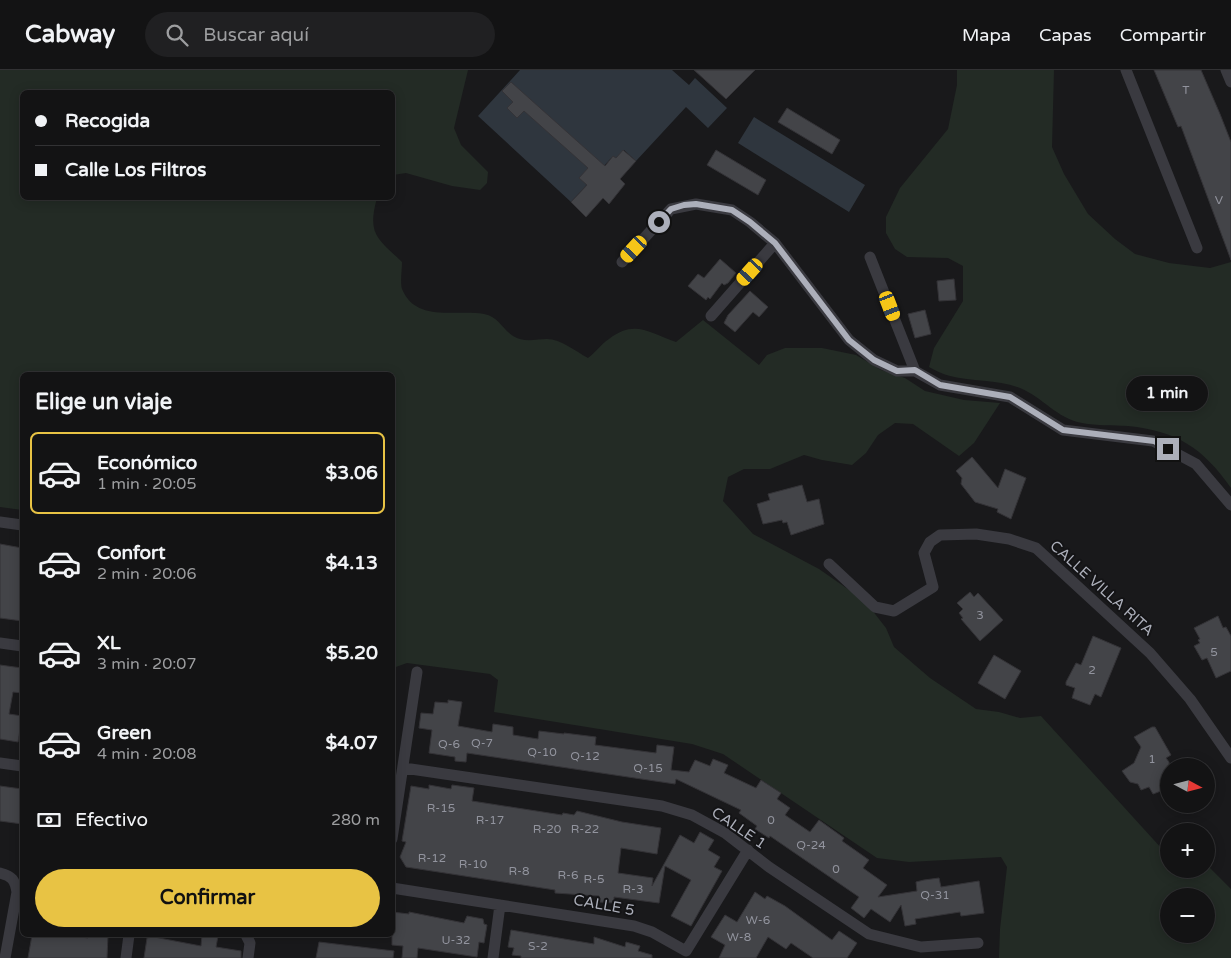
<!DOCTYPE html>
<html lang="es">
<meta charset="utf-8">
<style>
:root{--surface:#131314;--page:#202022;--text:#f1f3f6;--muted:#9d9ea0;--line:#323234;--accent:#e8c344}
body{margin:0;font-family:"Varela Round",sans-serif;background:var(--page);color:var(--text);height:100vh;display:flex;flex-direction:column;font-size:19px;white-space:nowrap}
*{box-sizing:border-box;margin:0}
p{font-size:16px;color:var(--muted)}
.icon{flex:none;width:28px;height:28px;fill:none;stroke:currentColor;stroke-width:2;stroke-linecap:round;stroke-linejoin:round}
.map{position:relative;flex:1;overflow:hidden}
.side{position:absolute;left:20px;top:302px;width:375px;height:565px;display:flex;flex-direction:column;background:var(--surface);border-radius:8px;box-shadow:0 2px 12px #0003,0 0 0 1px var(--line)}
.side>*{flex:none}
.banner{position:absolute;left:20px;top:20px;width:375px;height:110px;border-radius:8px;box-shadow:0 2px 12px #0003,0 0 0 1px var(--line);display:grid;align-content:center;height:110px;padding:0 15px;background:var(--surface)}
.needle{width:32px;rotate:97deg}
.controls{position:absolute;left:1160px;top:688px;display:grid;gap:10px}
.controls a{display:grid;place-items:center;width:55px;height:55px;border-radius:50%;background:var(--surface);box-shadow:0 2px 12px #0003,0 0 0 1px var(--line);font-size:25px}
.end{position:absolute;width:22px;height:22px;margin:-11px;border:6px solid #acafba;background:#111;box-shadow:0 0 0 2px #111}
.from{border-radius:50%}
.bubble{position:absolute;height:35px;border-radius:18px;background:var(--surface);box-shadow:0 2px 12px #0003,0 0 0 1px var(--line);font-size:16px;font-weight:700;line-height:35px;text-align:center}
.car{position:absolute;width:15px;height:30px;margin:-15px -8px;border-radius:6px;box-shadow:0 0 4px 1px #0007;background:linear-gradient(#f5c518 24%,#345 0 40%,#f5c518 0 76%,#345 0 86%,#f5c518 0)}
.banner b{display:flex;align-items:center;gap:18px;height:48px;font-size:19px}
.banner b+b{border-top:1px solid var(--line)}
.banner i{width:12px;height:12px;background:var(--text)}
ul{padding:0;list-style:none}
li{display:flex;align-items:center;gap:15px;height:82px;margin:0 10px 8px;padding:0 5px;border:2px solid transparent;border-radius:8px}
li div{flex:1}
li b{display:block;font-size:19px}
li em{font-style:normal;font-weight:700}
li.selected{border-color:var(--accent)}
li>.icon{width:45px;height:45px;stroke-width:1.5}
h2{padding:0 15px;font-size:22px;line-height:60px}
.pay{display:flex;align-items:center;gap:12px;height:55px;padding:0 15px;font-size:19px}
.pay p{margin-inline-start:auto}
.primary-button{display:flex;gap:10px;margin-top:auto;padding:10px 15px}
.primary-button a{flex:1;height:58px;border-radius:30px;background:var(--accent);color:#111;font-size:20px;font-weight:700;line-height:58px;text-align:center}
header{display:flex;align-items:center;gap:30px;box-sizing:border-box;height:70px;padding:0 25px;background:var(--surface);border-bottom:1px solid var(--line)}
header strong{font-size:24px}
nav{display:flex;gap:28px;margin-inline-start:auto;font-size:18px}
.search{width:350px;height:45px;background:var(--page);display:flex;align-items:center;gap:12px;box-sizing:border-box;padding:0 18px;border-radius:28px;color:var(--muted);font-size:19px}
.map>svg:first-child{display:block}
</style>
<header>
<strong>Cabway</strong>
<div class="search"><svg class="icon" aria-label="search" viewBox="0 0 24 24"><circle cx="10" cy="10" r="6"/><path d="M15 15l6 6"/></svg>Buscar aquí</div>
<nav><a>Mapa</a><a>Capas</a><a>Compartir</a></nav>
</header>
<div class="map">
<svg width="1231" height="888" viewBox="0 0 1231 888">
<rect width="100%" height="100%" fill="#19191b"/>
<path fill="#232b25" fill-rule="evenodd" d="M 0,0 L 468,0 L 454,58 L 461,75 L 488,102 L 487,113 L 480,120 L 452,116 L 406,103 L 393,105 L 392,22 L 22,22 L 22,128 L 377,128 C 367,164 377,168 402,192 C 402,200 400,212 402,219 C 416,253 456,239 484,244 C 499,247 502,259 513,266 C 524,273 536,269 547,269 C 561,269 575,281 588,288 C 596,282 601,274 609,269 C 635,249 649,263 676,272 L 703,250 L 759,295 L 767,285 L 785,278 L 822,278 L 856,285 L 881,300 L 905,308 L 925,321 L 964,330 L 1000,333 L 974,373 L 959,386 L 913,354 L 895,353 L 878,365 L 866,383 L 852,395 L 822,390 L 804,385 L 770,399 L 744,399 L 728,407 L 723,431 L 753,464 L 819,499 L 865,531 L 886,558 L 894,577 L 930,608 L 976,639 L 999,642 L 1020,648 L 1041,646 L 1163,780 L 1169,781 L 1169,799 L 1206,799 L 1206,794 L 1231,819 L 1231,888 L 999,888 L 1000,859 L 1007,797 L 1001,787 L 909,792 L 877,788 L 723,684 L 692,674 L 494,642 L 498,610 L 490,604 L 407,593 L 393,598 L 392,305 L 22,305 L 22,440 L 0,437 ZM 1169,826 L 1206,826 L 1206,864 L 1169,864 Z
M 957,0 L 1054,0 L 1052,77 L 1064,104 L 1088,144 L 1115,169 L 1135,184 L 1169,193 L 1210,198 L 1231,192 L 1231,418 C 1203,378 1177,361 1128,356 C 1113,355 1097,356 1082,353 C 1056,348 1044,328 1020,318 C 998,309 972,312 950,306 C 942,304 935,300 929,297 L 934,278 L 963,231 L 963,196 L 948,188 L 907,187 L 895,179 L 886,163 L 886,147 L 900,118 L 948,59 L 957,15 Z"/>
<path fill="#2f363e" d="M 520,0 L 672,0 L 689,15 L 695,8 L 727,38 L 708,58 L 686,37 L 636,91 L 624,80 L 616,88 L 613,86 L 571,132 L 478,46 Z
M 754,47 L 865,115 L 849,142 L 738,73 Z"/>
<path fill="#434448" stroke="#343337" d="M 694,0 L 755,0 L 726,29 Z
M 1154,0 L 1201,0 L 1220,44 L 1231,72 L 1231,190 L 1181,56 L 1178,57 Z
M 511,12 L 605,96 L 613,86 L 616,88 L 623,80 L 636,91 L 620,109 L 625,114 L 609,134 L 603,128 L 586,147 L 571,132 L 587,115 L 579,108 L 588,98 L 524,41 L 517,48 L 507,38 L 513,32 L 502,21 Z
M 787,38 L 840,70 L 832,84 L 778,52 Z
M 716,80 L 766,110 L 758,125 L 707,95 Z
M 720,189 L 736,203 L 728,213 L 724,215 L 722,213 L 710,229 L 708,227 L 706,230 L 688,216 L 698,204 L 704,208 Z
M 954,209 L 956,230 L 939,231 L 937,211 Z
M 750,221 L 768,237 L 759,247 L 753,242 L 735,262 L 724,253 L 728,245 Z
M 925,240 L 931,264 L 915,268 L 908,244 Z
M 972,387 L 998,418 L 1005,399 L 1026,408 L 1011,449 L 997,442 L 998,439 L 975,432 L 961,414 L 962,408 L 956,401 Z
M 802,415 L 807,432 L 819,429 L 824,454 L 791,465 L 787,452 L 783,453 L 782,450 L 763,454 L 757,434 L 770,430 L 768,424 Z
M 0,474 L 22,478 L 22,551 L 0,548 Z
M 970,522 L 974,527 L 978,523 L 1003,550 L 980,571 L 961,549 L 963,548 L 959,543 L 963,539 L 957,533 Z
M 1218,546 L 1223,558 L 1226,557 L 1231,566 L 1231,601 L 1216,608 L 1207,588 L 1202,590 L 1194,576 L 1200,573 L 1198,570 L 1200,569 L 1194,558 Z
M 1093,566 L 1121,578 L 1101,627 L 1095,624 L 1090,635 L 1072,628 L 1075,618 L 1066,615 L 1066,612 L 1076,593 L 1081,595 Z
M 994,585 L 1021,601 L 1005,629 L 978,613 Z
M 0,595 L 22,598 L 22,623 L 13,622 L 9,644 L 22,646 L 22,660 L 20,659 L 18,672 L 0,669 Z
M 448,630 L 462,632 L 458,656 L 492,662 L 493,654 L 513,657 L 513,665 L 538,669 L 539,661 L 564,664 L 564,663 L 596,667 L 595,675 L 656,683 L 657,675 L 674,677 L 671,700 L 689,702 L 695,690 L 710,696 L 713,689 L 728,695 L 724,703 L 756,718 L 761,710 L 781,723 L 777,729 L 790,738 L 785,745 L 810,762 L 819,750 L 844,768 L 842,771 L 869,790 L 863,798 L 887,815 L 878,827 L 917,821 L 916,812 L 924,810 L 939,808 L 941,817 L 979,811 L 984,843 L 961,846 L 960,842 L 915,849 L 916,854 L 905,856 L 901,835 L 890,852 L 871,839 L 864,848 L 851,838 L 859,827 L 770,766 L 769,768 L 755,759 L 757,756 L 739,743 L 741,740 L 676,709 L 675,714 L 467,683 L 466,692 L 455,691 L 455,687 L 429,683 L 432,660 L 419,658 L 421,643 L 433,644 L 435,632 L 448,633 Z
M 1152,657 L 1155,657 L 1171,685 L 1166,688 L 1169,692 L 1169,718 L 1153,724 L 1149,717 L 1141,720 L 1138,714 L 1130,712 L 1122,701 L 1134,693 L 1141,677 L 1134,667 Z
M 429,715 L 451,719 L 452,715 L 474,718 L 472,731 L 562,745 L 563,743 L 574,745 L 577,741 L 622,752 L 661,758 L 657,784 L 621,778 L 618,803 L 653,808 L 652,816 L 680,765 L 694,773 L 700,762 L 714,770 L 708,780 L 720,787 L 714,797 L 722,801 L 691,856 L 671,846 L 691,810 L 665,796 L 659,833 L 614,827 L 614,833 L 599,832 L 599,826 L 555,823 L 555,820 L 406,797 L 400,787 L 406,772 L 402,771 L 411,716 L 429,719 Z
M 0,716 L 22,719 L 22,754 L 0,751 Z
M 755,822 L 765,829 L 767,826 L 785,836 L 832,870 L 839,861 L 857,873 L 847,888 L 813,888 L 791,873 L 786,879 L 768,867 L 756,888 L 719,888 L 725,875 L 711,867 L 725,845 L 737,852 Z
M 392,842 L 409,844 L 409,842 L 464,853 L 467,846 L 483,849 L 484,854 L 487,855 L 484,873 L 479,872 L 477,887 L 418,878 L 417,888 L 402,888 L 403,876 L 392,875 Z
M 511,860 L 594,874 L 594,867 L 625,877 L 626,872 L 640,876 L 638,881 L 652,885 L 652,888 L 521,888 L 521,886 L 512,885 L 514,878 L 508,877 Z
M 32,865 L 65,865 L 88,868 L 88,865 L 108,865 L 107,888 L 28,888 Z
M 202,865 L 218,866 L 216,877 L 241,881 L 241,888 L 144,888 L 147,868 L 154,867 L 201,876 Z
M 319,872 L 394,881 L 393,888 L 316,888 Z"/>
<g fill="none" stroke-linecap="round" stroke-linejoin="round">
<path stroke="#3a3a40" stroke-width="11" d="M 1126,0 L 1197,178
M 1226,0 L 1231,12
M 870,187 L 915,301
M 622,192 L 671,139 L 696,134 L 732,140 L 750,152 L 775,173 L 849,270 L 874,290 L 897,301 L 915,301 L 940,315 L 1010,327 L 1063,360 L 1153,371 L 1196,394 L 1231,435
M 711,246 L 775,173
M 0,452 L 22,455
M 829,494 L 875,537 L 894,541 L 933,517 L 924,483 L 930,472 L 940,465 L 976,464 L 1009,469 L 1036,478 L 1150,583 L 1190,629 L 1231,688
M 0,573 L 22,576
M 0,693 L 22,696
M 404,698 L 662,736 L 692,745 L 725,763 L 769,797 L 869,864 L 921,877 L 978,873
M 392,769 L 417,602
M 0,803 C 12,806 15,810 17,822 L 5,888
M 392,818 L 634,856 L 652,862 L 686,881 L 748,780
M 246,865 L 250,873 L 248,888
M 126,888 L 129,865
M 493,888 L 500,835"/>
</g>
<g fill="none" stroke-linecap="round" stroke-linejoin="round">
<path stroke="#acafba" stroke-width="6" d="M 659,152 L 671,139 L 684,135 L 696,134 L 732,140 L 750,152 L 775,173 L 849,270 L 874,290 L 897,301 L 915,300 L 940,315 L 1010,327 L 1063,360 L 1154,371 L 1168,379"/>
</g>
<g text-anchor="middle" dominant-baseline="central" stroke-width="4" stroke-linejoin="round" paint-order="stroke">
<g font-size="12" fill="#92949e">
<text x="1186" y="20">T</text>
<text x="1219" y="130">V</text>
<text x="980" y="545">3</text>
<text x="1214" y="582">5</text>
<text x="1092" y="600">2</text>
<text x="482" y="673">Q-7</text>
<text x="449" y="674">Q-6</text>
<text x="542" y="682">Q-10</text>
<text x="585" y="686">Q-12</text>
<text x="1152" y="689">1</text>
<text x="648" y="698">Q-15</text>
<text x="441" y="738">R-15</text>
<text x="490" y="750">R-17</text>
<text x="771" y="750">0</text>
<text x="547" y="759">R-20</text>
<text x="585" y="759">R-22</text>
<text x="811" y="775">Q-24</text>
<text x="432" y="788">R-12</text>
<text x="473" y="794">R-10</text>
<text x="836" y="799">0</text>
<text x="519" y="801">R-8</text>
<text x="568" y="805">R-6</text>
<text x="594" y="809">R-5</text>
<text x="633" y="819">R-3</text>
<text x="935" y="825">Q-31</text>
<text x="758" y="850">W-6</text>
<text x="739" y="867">W-8</text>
<text x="456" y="870">U-32</text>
<text x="538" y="876">S-2</text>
</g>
<g font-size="15" fill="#acafba" stroke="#141416">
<text transform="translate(1102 518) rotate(42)">CALLE VILLA RITA</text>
<text transform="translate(739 758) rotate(34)">CALLE 1</text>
<text transform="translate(604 835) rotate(10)">CALLE 5</text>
</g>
</g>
</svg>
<div class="controls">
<a><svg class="needle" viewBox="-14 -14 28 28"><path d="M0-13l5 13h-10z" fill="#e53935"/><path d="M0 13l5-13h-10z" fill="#9d9ea0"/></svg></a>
<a>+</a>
<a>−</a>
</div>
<i class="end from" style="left:659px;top:152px"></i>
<i class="end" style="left:1168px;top:379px"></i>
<div class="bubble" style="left:1126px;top:306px;width:82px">1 min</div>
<i class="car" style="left:634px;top:179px;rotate:223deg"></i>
<i class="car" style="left:750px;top:202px;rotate:222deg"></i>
<i class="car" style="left:890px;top:236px;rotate:159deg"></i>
<div class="banner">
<b><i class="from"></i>Recogida</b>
<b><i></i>Calle Los Filtros</b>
</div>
<section class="side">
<h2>Elige un viaje</h2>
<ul>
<li class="selected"><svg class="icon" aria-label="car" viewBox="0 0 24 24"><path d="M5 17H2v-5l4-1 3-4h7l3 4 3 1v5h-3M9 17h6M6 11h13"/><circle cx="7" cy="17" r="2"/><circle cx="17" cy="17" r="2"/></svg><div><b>Económico</b><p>1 min · 20:05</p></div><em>$3.06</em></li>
<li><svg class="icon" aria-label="car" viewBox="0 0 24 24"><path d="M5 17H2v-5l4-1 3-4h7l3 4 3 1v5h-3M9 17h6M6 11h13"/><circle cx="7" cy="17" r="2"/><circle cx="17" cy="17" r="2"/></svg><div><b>Confort</b><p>2 min · 20:06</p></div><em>$4.13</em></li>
<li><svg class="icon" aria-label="car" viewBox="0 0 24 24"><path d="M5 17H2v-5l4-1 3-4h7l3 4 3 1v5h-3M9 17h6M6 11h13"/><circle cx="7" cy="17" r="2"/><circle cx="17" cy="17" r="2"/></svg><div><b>XL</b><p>3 min · 20:07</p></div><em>$5.20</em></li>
<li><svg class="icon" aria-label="car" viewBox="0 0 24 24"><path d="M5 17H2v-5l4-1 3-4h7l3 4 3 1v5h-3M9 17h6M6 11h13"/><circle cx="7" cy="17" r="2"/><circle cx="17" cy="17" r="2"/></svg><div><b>Green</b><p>4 min · 20:08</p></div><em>$4.07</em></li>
</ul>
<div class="pay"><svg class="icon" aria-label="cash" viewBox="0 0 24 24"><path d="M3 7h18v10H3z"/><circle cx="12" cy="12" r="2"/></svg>Efectivo<p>280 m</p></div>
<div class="primary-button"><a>Confirmar</a></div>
</section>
</div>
